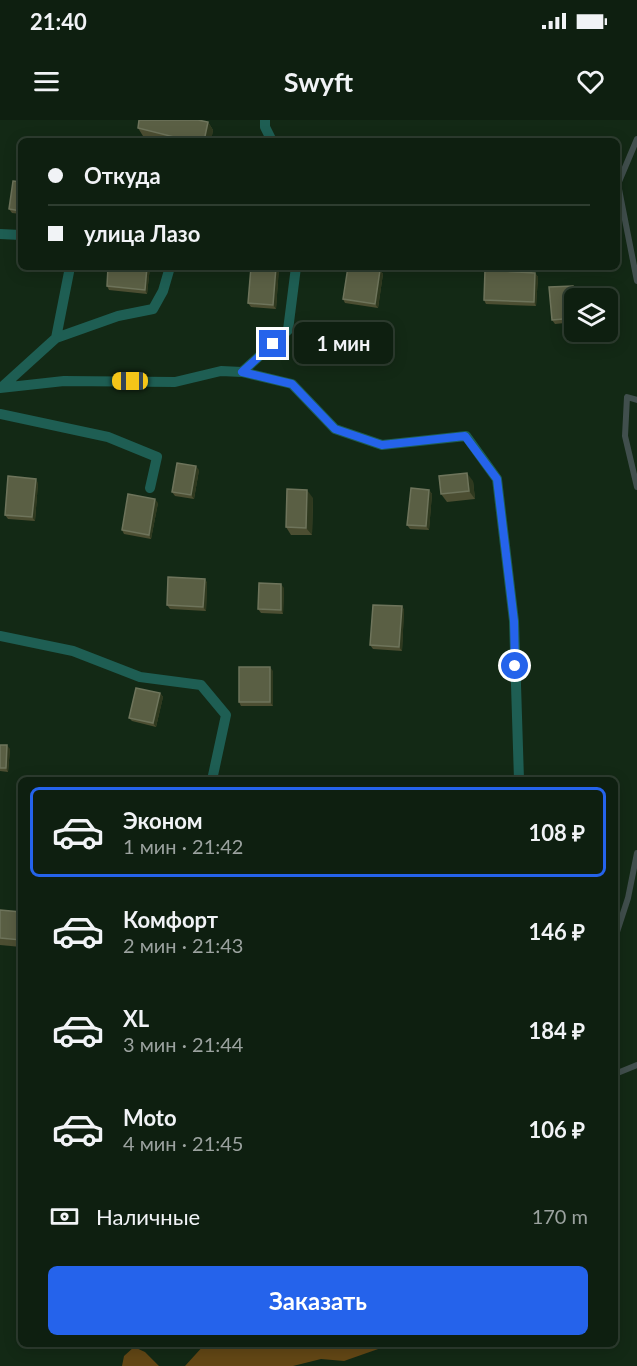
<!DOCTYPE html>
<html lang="ru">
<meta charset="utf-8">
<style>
:root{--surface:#0e1f10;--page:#1c2c1e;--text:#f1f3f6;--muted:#9ba29f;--line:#2e3d30;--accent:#2563eb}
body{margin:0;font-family:Lato,sans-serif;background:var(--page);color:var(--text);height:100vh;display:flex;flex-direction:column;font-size:22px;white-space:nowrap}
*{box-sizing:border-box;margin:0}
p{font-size:20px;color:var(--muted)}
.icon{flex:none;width:33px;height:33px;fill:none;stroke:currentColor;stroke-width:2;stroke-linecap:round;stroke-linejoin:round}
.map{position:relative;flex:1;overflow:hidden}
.sheet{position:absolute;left:18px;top:657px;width:600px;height:570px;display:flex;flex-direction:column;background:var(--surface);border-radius:9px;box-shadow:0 3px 15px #0003,0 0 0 2px var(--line)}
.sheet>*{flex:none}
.hud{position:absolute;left:18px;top:18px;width:602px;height:132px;border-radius:9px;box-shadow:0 3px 15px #0003,0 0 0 2px var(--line);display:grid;align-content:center;height:132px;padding:0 30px;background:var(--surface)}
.tools{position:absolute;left:564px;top:168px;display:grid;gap:12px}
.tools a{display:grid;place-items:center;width:54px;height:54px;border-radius:9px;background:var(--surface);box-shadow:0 3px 15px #0003,0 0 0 2px var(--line);font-size:30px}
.end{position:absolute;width:27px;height:27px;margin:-14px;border:8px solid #2563eb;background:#fff;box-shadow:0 0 0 3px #fff}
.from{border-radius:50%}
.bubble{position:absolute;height:42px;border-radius:9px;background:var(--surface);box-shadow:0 3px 15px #0003,0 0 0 2px var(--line);font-size:20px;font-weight:700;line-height:42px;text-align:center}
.car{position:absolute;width:18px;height:36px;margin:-18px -9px;border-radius:8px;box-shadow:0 0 4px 2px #0007;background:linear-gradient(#f5c518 24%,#345 0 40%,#f5c518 0 76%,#345 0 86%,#f5c518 0)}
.hud b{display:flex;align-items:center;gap:21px;height:57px;font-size:22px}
.hud b+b{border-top:2px solid var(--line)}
.hud i{width:15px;height:15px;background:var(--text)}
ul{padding:10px 0 0;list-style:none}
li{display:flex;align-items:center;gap:18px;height:90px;margin:0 12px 9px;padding:0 18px;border:3px solid transparent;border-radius:9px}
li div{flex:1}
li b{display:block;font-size:22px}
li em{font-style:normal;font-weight:700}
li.current{border-color:var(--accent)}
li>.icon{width:54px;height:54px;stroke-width:1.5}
.pay{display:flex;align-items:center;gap:15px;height:66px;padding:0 30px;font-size:22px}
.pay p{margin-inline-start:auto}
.button{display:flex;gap:12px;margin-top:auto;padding:12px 30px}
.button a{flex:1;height:69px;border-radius:9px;background:var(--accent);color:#fff;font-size:24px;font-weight:700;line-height:69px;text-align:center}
.status{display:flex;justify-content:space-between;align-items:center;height:42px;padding:0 30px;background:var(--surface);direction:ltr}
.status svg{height:16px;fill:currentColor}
header{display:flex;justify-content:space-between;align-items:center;height:78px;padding:0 30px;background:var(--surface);font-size:27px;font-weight:700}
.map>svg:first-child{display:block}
</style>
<div class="status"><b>21:40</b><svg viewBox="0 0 49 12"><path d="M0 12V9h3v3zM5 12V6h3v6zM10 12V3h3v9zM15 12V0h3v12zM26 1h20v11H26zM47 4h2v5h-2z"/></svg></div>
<header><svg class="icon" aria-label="menu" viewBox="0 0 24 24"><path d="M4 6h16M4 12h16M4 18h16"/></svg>Swyft<svg class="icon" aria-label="heart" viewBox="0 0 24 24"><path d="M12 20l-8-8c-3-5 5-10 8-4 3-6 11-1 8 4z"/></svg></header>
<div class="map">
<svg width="637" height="1246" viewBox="0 0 637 1246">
<rect width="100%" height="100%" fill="#132915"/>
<path fill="#634715" d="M 205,1224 L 384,1224 L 381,1228 L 344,1241 L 321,1239 L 293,1246 L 185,1246 Z
M 134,1227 L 145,1232 L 159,1246 L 122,1246 L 124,1236 Z"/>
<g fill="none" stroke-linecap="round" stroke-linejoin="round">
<path stroke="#414f4d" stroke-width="6" d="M 637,19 L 618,64 L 637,161
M 637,280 L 627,277 L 625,316 L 637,367
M 615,818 L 628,778 L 637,733
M 615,954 L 637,945"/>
<path stroke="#1e5e53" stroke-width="10" d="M 265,0 L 265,7 L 272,21
M 0,114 L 21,115
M 56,218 L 70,147
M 242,252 L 288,210 L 296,147
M 3,266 L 56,218 L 118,196 L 153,189 L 163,171 L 170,147
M 0,268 L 64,261 L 175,262 L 221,251 L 242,252 L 292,264 L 335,309 L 382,325 L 466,316 L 497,359 L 514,501 L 519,660
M 0,294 L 108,317 L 157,337 L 150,368
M 0,516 L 73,531 L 140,557 L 201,565 L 226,595 L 212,660"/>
</g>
<path fill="#4c4e32" d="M 208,2 L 213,10 L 211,21 L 164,21 L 143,16 L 138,8 Z
M 21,62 L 21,94 L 12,93 L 9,89 Z
M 108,147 L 150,147 L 147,174 L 109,170 L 107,166 Z
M 251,147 L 279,147 L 276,189 L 251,187 L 248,183 Z
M 380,150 L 383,154 L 378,188 L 345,183 L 343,179 Z
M 535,153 L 538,157 L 536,186 L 486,184 L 484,180 Z
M 575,170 L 574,202 L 555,204 L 552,200 Z
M 199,350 L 194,379 L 175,376 L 172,372 Z
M 473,361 L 475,379 L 447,382 L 441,374 Z
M 38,363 L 35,401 L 8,399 L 5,395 Z
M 429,370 L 432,374 L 429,410 L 410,409 L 407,405 Z
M 313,378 L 312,415 L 291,415 L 286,407 Z
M 158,383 L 151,419 L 124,414 L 122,410 Z
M 205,459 L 207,463 L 206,491 L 170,489 L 167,485 Z
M 284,468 L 283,494 L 261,493 L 258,489 Z
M 402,486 L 404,490 L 402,531 L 373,529 L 370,525 Z
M 273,551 L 273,586 L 241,586 L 239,582 Z
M 160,573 L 163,577 L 156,607 L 132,601 L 129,598 Z
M 0,625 L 10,629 L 8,652 L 0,651 Z
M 0,790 L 21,792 L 21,827 L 0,825 Z"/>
<path fill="#2f391f" d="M 208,2 L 213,10 L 211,21 L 204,21 Z
M 147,147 L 150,147 L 147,174 L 145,170 Z
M 276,147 L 279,147 L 276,189 L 273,185 Z
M 380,150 L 383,154 L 378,188 L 375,184 Z
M 535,153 L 538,157 L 536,186 L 534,182 Z
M 573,166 L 575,170 L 576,178 L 574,178 L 574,187 Z
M 196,346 L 199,350 L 194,379 L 191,375 Z
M 467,353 L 473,361 L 475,379 L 469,371 Z
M 36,359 L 38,363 L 35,401 L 32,397 Z
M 307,370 L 313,378 L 312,415 L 306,408 Z
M 429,370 L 432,374 L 429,410 L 426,406 Z
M 155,379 L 158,383 L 151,419 L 149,415 Z
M 205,459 L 207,463 L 206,491 L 203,487 Z
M 281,464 L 284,468 L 283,494 L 281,490 Z
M 402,486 L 404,490 L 402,531 L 399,527 Z
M 270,547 L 273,551 L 273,586 L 270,582 Z
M 160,573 L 163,577 L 156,607 L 153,603 Z
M 7,625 L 10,629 L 8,652 L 6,648 Z"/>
<path fill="#5a5f44" stroke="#6e745b" stroke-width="1.5" d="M 139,0 L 198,0 L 208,2 L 204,21 L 190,21 L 138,8 Z
M 13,61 L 21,62 L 21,91 L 9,89 Z
M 108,147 L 147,147 L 145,170 L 107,166 Z
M 251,147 L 276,147 L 273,185 L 248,183 Z
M 348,147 L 362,147 L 380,150 L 375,184 L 343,179 Z
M 485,150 L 535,153 L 534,182 L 484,180 Z
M 573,166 L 574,198 L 552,200 L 549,167 Z
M 177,343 L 196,346 L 191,375 L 172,372 Z
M 467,353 L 469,371 L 441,374 L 439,356 Z
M 8,356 L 36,359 L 32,397 L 5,395 Z
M 411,368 L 429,370 L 426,406 L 407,405 Z
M 287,369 L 307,370 L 306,408 L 286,407 Z
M 128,374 L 155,379 L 149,415 L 122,410 Z
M 168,457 L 205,459 L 203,487 L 167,485 Z
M 259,463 L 281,464 L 281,490 L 258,489 Z
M 373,485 L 402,486 L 399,527 L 370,525 Z
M 239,547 L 270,547 L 270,582 L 239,582 Z
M 136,568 L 160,573 L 153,603 L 129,598 Z
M 0,625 L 7,625 L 6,648 L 0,648 Z
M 0,790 L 21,792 L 21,820 L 0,818 Z"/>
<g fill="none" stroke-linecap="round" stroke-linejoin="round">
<path stroke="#2563eb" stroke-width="8" d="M 273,224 L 242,252 L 292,264 L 335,309 L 382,325 L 465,316 L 497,359 L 514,501 L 515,546"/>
</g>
</svg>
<div class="tools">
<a><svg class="icon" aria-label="layers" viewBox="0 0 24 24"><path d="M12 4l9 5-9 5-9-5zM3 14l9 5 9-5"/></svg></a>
</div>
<i class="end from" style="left:515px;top:546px"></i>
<i class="end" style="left:273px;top:224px"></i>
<div class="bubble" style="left:294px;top:202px;width:99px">1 мин</div>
<i class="car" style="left:130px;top:261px;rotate:270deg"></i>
<div class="hud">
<b><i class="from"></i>Откуда</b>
<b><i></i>улица Лазо</b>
</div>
<section class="sheet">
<ul>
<li class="current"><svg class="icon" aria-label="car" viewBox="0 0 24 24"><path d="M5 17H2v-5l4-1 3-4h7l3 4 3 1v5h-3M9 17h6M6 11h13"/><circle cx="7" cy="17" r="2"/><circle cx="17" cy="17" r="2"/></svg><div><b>Эконом</b><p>1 мин · 21:42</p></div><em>108 ₽</em></li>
<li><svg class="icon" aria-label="car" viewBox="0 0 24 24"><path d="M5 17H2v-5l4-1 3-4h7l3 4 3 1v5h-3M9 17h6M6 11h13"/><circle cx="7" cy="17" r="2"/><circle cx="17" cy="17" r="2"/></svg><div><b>Комфорт</b><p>2 мин · 21:43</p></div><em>146 ₽</em></li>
<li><svg class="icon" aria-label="car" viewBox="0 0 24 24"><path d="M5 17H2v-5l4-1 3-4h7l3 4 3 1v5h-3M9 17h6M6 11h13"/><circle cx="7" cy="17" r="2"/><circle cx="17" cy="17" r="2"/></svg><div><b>XL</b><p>3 мин · 21:44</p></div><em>184 ₽</em></li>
<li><svg class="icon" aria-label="car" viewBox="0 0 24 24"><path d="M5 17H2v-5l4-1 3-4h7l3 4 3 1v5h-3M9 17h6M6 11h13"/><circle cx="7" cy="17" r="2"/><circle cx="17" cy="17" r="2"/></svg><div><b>Moto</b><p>4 мин · 21:45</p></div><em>106 ₽</em></li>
</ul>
<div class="pay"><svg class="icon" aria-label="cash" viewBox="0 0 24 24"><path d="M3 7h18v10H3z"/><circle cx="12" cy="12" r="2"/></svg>Наличные<p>170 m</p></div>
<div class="button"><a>Заказать</a></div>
</section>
</div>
